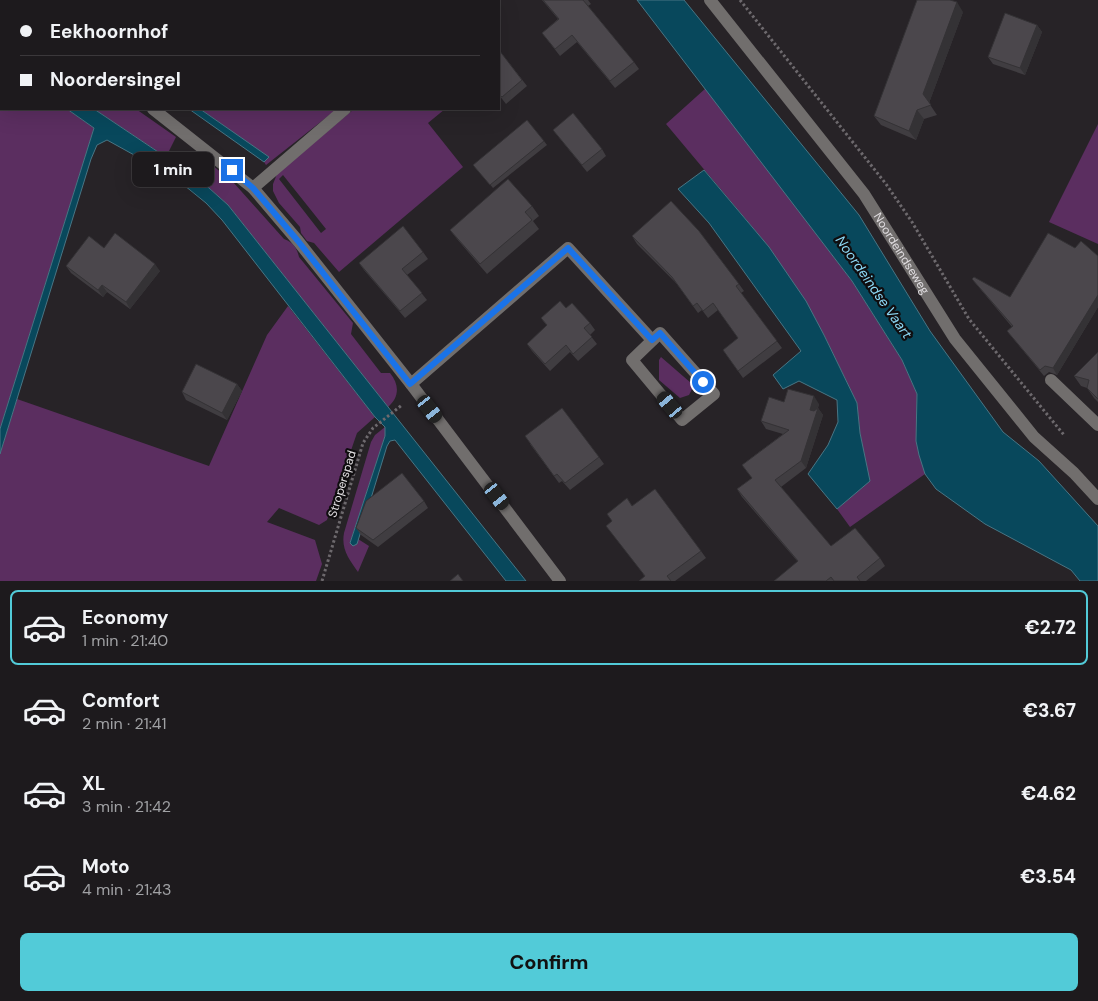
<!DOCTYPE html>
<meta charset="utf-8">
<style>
:root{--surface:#1d1a1d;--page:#2a272a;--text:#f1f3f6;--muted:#a0a1a4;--line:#3b383b;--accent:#52cbd8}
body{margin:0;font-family:"DM Sans",sans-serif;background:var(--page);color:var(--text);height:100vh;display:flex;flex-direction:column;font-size:19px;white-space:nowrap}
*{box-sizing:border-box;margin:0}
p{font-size:16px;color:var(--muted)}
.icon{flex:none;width:28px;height:28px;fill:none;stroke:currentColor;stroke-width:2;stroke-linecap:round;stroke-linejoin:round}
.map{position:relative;height:581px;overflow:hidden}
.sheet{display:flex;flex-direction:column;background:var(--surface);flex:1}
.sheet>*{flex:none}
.guide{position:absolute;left:0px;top:0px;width:500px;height:110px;box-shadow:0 5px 20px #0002,0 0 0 1px var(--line);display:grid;align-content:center;height:110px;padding:0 20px;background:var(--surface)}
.end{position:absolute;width:22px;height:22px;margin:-11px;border:6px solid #1a73e8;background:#fff;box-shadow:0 0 0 2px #fff}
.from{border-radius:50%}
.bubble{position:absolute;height:35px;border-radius:8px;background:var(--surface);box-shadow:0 5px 20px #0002,0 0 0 1px var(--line);font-size:16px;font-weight:800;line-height:35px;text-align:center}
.car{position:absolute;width:15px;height:30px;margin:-15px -8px;border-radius:6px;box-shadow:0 0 4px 1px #0007;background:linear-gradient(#222 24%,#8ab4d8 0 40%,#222 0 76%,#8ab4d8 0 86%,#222 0)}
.guide b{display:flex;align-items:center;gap:18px;height:48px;font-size:19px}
.guide b+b{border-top:1px solid var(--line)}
.guide i{width:12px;height:12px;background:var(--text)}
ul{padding:9px 0 0;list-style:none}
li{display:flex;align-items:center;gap:15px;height:75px;margin:0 10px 8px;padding:0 10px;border:2px solid transparent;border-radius:8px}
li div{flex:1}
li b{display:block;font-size:19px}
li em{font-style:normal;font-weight:800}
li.selected{border-color:var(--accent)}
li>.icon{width:45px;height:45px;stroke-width:1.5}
.button{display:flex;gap:10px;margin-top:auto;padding:10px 20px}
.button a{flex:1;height:58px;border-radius:8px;background:var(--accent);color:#111;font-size:20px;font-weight:800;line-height:58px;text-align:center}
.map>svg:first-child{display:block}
</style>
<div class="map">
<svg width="1098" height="581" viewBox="0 0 1098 581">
<rect width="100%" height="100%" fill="#272327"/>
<path fill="#5b2e60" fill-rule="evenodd" d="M 0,63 L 1,109 L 67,109 L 94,128 L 0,429 Z
M 706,88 L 852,281 L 902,360 L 917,394 L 916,441 L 925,474 L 850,527 L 837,509 L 869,481 L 860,433 L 857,403 L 824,335 L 769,247 L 666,124 Z
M 94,109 L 136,109 L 176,137 L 166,157 Z
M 200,109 L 337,109 L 266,165 L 264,162 L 268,157 Z
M 354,109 L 445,109 L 428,123 L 463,167 L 339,272 L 314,243 L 307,241 L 301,233 L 300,227 L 279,203 L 273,191 L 273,184 L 277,174 ZM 283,175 L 326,229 L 321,233 L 279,179 Z
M 1098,124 L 1098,244 L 1049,222 Z
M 197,153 L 233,182 L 284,239 C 293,242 297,248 299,257 L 353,323 L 351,334 L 381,373 L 390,373 C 400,385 399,398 388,407 L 228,205 L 200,180 L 180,168 Z
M 288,306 L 375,417 L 357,433 L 327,520 L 319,525 L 279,508 L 267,522 L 315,540 L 322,564 L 316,581 L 0,581 L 0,454 L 17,399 L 209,466 L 267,335 Z
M 661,357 L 691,383 L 692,389 L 689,395 L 680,398 L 659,380 L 659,360 Z
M 385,427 L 385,436 L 350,543 L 357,544 L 358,539 L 369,546 L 358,572 C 349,559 341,549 344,533 L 371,442 L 375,435 Z"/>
<path fill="#08485c" stroke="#497584" d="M 637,0 L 684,0 L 859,215 L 930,331 L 1003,432 L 1039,461 L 1098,526 L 1098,581 L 1080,581 L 1071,570 L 985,524 L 936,489 L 925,474 L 919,455 L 916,441 L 917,394 L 902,360 L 852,281 Z
M 67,109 L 94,109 L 200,180 L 228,205 L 526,581 L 506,581 L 395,440 L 390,441 L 387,446 L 357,544 L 353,546 L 350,543 L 385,436 L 385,427 L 375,417 L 222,220 L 206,203 L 174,177 L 107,140 L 97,145 L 91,159 L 0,454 L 0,429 L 94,128 Z
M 189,109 L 200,109 L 269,157 L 264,162 Z
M 704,170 L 769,247 L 806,301 L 824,335 L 857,403 L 860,433 L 870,481 L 837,509 L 808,474 L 828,445 L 838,422 L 837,400 L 799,381 L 783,389 L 773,375 L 801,351 L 709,223 L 678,189 Z"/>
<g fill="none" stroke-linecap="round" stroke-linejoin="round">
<path stroke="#6d696d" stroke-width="3" stroke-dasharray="2.5 2.5" stroke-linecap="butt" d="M 740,0 L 886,184 L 912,222 L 969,319 L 1064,435
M 322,581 L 363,443 L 373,428 L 402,405"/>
<g stroke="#716e6d" stroke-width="12">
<path id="s1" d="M 710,0 L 864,194 L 955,339 L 1034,437 L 1074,473 L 1098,499"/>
<path d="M 0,5 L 1,6"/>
<path d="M 153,109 L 253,188 L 298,241 L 411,384 L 560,581"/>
<path d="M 253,188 L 345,109"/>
<path d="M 660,333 L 714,394 L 682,420 L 632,360 Z"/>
<path d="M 1051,380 L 1098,425"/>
<path d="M 411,384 L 568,248 L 652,340"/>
</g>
</g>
<path fill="#403d41" d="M 542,0 L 588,0 L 591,4 L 588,6 L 634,62 L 639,69 L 615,88 L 577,42 L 560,56 L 542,33 L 558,19 Z
M 963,12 L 929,103 L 937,115 L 924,119 L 916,140 L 881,125 L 874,116 Z
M 1037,25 L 1042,32 L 1025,75 L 993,64 L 988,57 Z
M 499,50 L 527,86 L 506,104 L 499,95 Z
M 553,130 L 602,149 L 606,156 L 587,172 Z
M 544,141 L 547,145 L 493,188 L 473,165 Z
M 532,206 L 539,216 L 533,221 L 539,229 L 487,274 L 457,239 L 450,230 Z
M 632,236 L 739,284 L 744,291 L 741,293 L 782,348 L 743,378 L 723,350 L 738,338 L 718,310 L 708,318 L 702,310 L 698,313 L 677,284 L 637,244 Z
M 104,248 L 160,271 L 130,309 L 107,292 L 103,297 L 71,273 L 66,266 Z
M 1075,248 L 1098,256 L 1098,307 L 1057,375 L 1049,372 L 1044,376 L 1007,331 L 1012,327 L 972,279 L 1010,297 Z
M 423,252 L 428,259 L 407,275 L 427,300 L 405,318 L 364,270 L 359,263 Z
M 566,308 L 590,323 L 595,330 L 590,335 L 597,344 L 578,361 L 570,352 L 550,371 L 532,351 L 527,344 L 547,326 L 541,318 Z
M 1098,352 L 1098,402 L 1094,398 L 1087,388 L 1081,386 L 1074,376 Z
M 237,384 L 242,391 L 227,420 L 186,400 L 182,392 Z
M 784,402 L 819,404 L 818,408 L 823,415 L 806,468 L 781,487 L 831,546 L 880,558 L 885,566 L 866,581 L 774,581 L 798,562 L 742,497 L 737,489 L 752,478 L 742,465 L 783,434 L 766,429 L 761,421 Z
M 530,444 L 599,457 L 604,464 L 570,490 L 562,481 L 559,483 Z
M 424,501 L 428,508 L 378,547 L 361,535 L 356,528 Z
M 632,506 L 701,551 L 706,558 L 675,581 L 639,581 L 644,577 Z"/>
<path fill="#343235" d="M 194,0 L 204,0 L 204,1 L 194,1 Z
M 957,2 L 963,12 L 929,103 L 923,94 Z
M 1037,25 L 1042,32 L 1025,75 L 1020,68 Z
M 917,110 L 924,119 L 916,140 L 909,131 Z
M 155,264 L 160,271 L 130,309 L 126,302 Z
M 102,285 L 107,292 L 103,297 L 98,290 Z
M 1098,295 L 1098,307 L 1057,375 L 1053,368 Z
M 237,384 L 242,391 L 227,420 L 222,413 Z
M 814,396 L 819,404 L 816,412 L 818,408 L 823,415 L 806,468 L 801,461 L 810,410 Z"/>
<path fill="#4b474c" stroke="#343235" d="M 160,0 L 194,0 L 194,1 L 160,1 Z
M 543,0 L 583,0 L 634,62 L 610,81 L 572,35 L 555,49 L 542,33 L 559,19 Z
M 917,0 L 950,0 L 957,2 L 923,94 L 931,105 L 917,110 L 909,131 L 874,116 Z
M 1005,13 L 1037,25 L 1020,68 L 988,57 Z
M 499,50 L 522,80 L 502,97 L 499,94 Z
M 573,113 L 602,149 L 582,165 L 553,130 Z
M 527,120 L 544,141 L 490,185 L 473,165 Z
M 508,179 L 532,206 L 525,212 L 532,220 L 480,264 L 450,230 Z
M 671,201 L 699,231 L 739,284 L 736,286 L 777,341 L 738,371 L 723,350 L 738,338 L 713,303 L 703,311 L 697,303 L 693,306 L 672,277 L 632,236 Z
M 403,226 L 423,252 L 402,269 L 422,293 L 400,311 L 359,263 Z
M 115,233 L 155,264 L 126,302 L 102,285 L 98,290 L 66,266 L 89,236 L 104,248 Z
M 1048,233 L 1075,248 L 1081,241 L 1098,256 L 1098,295 L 1053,368 L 1045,366 L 1040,370 L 1007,331 L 1013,326 L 972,279 L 974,277 L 1010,297 Z
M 560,301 L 566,308 L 572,303 L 590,323 L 584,328 L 592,337 L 573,354 L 566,345 L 545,364 L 527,344 L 547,325 L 541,318 Z
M 1098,352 L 1098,399 L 1087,388 L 1089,380 L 1074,376 Z
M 196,364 L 237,384 L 222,413 L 182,392 Z
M 788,389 L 814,396 L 810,410 L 814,411 L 818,408 L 801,461 L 775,480 L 831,546 L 855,528 L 880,558 L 857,577 L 860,581 L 834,581 L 831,577 L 826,581 L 774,581 L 798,561 L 737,489 L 752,478 L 742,465 L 789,430 L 761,421 L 769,397 L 784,402 Z
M 562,408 L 599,457 L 565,483 L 557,474 L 554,476 L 525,436 Z
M 402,473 L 424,501 L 373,540 L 356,528 L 366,501 Z
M 655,489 L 701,551 L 667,576 L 671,581 L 639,581 L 645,576 L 606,526 L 612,521 L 607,514 L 627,498 L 632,506 Z
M 458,574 L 463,581 L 450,581 Z"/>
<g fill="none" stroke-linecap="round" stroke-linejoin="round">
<path stroke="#1a73e8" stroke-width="6" d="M 232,170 L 253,188 L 298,241 L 410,384 L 568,248 L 652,340 L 660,333 L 703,382"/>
</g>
<g text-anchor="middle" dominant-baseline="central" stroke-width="4.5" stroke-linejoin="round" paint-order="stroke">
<g font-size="12" fill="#e0dde0" stroke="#0f0d0f">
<text stroke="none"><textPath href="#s1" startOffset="318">Noordeindseweg</textPath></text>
<text transform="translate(342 484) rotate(-73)">Stroperspad</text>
</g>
<g font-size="14" font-style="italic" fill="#8cd8f5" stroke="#0f0d0f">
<text transform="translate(874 287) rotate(55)">Noordeindse Vaart</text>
</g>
</g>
</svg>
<i class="end from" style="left:703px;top:382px"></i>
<i class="end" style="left:232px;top:170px"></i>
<div class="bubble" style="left:132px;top:152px;width:82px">1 min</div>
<i class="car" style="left:670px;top:405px;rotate:320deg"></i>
<i class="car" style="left:430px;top:409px;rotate:142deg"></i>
<i class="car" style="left:497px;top:496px;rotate:143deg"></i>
<div class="guide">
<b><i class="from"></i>Eekhoornhof</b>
<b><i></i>Noordersingel</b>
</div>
</div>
<section class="sheet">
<ul>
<li class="selected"><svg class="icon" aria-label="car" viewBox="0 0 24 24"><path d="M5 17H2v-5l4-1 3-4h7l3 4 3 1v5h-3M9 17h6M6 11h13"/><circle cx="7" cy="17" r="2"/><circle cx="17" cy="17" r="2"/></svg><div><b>Economy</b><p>1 min · 21:40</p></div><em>€2.72</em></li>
<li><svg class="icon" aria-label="car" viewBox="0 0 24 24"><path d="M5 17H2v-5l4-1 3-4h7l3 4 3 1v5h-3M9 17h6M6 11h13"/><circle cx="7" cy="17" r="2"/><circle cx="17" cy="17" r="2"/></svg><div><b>Comfort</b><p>2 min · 21:41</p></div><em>€3.67</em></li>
<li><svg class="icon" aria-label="car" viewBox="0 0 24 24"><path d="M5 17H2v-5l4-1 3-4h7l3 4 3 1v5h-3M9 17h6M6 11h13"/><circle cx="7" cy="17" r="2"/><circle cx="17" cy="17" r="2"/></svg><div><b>XL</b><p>3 min · 21:42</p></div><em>€4.62</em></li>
<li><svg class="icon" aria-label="car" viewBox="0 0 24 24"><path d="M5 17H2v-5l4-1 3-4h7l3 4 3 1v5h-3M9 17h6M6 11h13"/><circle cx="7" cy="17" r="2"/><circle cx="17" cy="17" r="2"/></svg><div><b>Moto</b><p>4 min · 21:43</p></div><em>€3.54</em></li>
</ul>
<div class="button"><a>Confirm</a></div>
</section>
